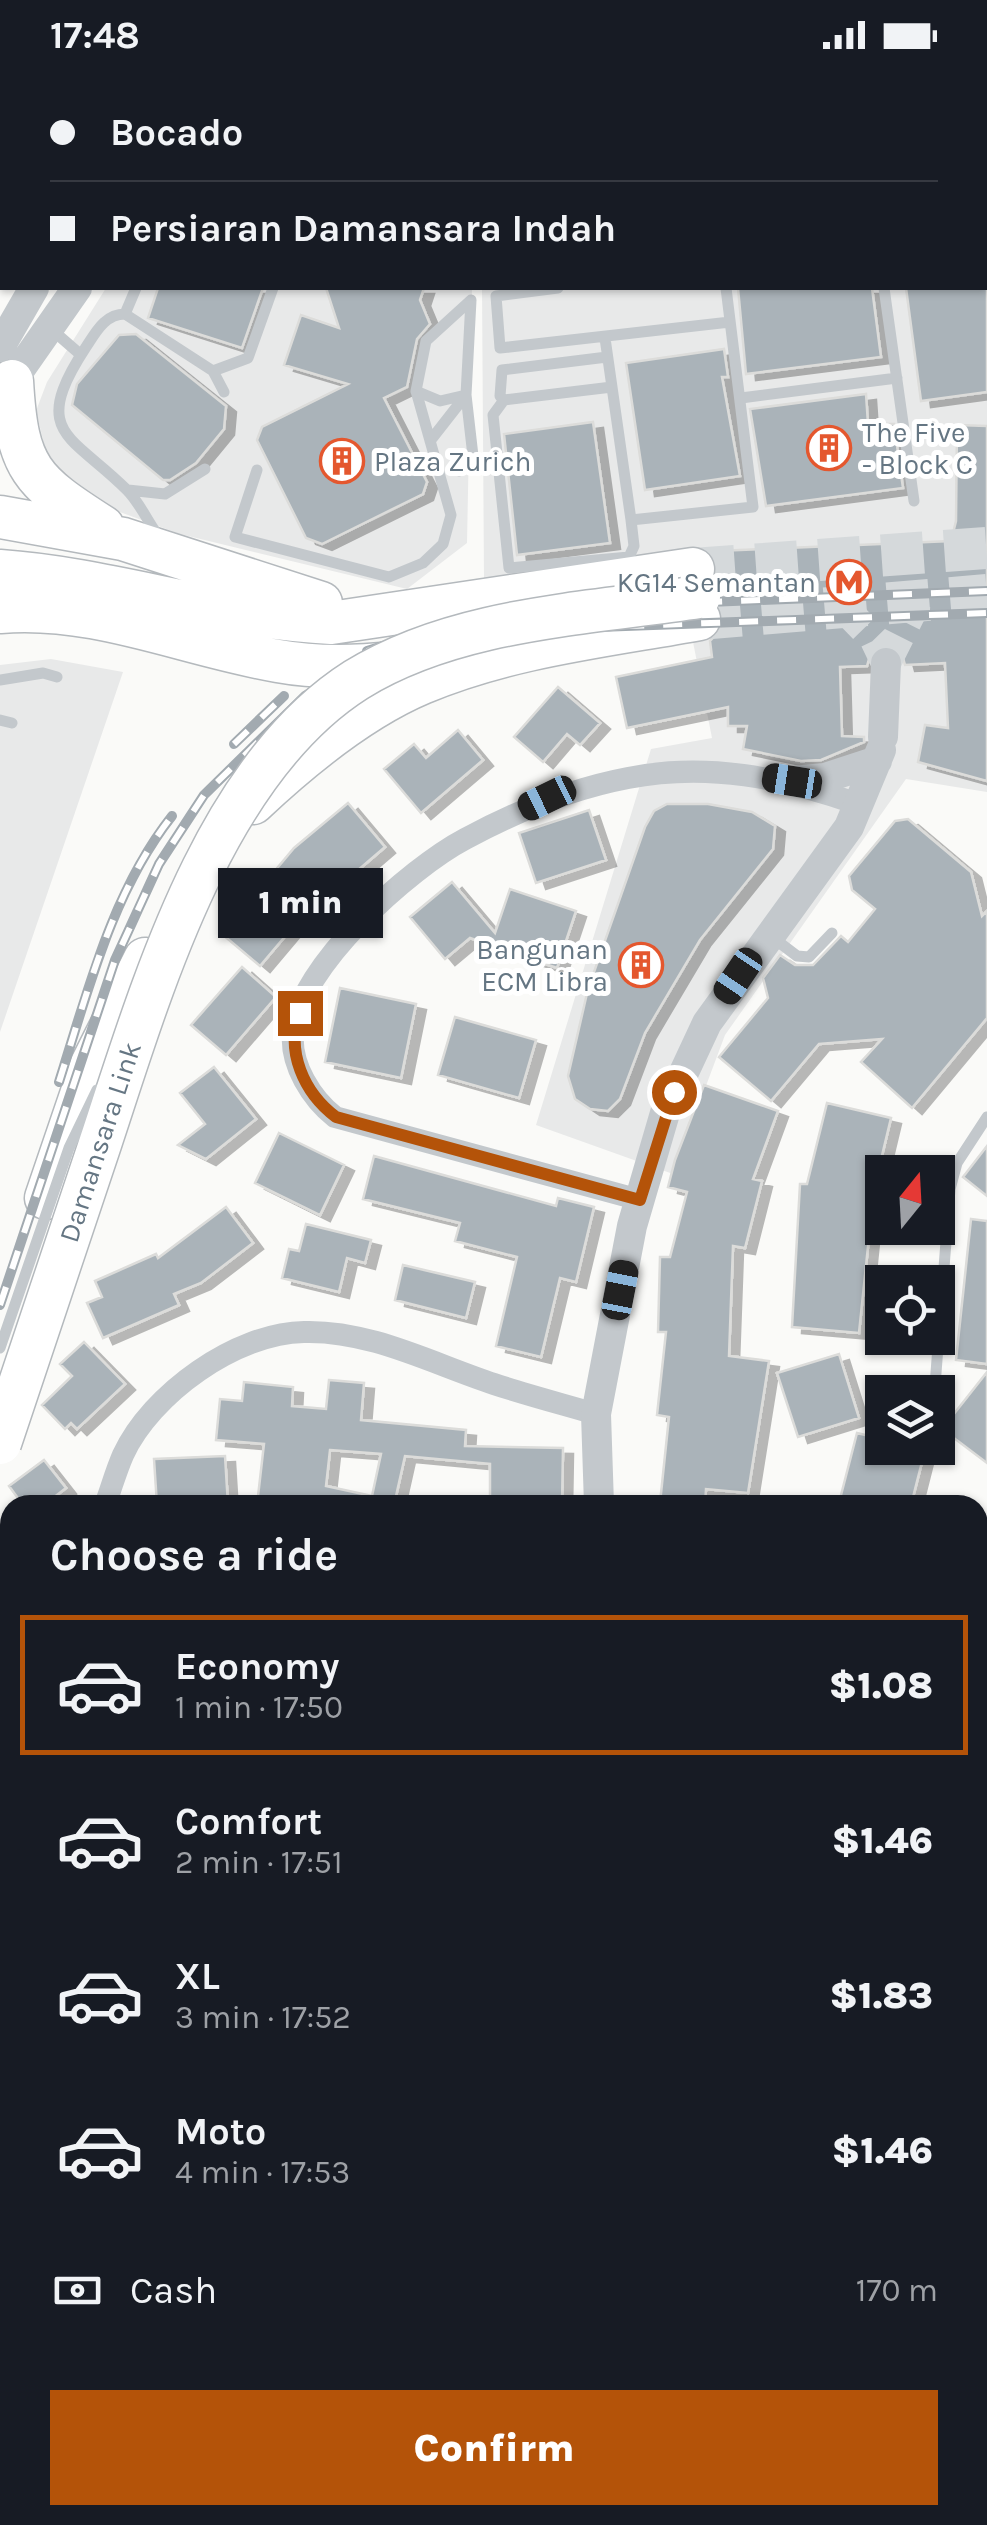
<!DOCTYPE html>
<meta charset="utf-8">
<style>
:root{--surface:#171b24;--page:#242831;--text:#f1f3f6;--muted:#9ea1a6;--line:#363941;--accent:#b45309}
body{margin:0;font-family:Karla,sans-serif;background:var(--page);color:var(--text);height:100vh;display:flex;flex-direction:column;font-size:38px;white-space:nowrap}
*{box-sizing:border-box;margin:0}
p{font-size:32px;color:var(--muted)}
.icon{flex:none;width:55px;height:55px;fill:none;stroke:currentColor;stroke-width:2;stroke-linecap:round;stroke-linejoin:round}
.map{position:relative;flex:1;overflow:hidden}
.side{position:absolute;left:0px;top:1425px;width:988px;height:1030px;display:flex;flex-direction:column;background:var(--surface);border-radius:30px 30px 0 0;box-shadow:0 2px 8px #0004}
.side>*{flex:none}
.top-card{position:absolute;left:0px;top:0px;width:988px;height:220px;box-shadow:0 2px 8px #0004;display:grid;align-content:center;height:220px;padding:0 50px;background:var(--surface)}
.needle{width:65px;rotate:18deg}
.controls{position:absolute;left:865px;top:1085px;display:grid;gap:20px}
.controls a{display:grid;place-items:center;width:90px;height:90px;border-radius:0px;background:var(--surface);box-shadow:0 2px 8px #0004;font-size:50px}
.end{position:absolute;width:45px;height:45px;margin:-22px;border:12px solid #b45309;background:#fff;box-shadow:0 0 0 5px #fff}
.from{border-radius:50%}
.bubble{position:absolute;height:70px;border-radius:0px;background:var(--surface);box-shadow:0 2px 8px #0004;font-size:32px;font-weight:800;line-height:70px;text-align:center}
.car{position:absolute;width:30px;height:60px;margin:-30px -15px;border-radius:12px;box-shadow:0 0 8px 2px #0007;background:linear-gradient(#222 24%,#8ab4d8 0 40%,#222 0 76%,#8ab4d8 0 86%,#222 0)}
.top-card b{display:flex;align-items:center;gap:35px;height:95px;font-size:38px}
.top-card b+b{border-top:2px solid var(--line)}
.top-card i{width:25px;height:25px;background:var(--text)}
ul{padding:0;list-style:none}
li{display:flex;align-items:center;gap:30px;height:140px;margin:0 20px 15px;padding:0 30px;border:5px solid transparent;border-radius:0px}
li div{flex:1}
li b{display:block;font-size:38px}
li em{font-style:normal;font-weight:800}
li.selected{border-color:var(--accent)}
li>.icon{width:90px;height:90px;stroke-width:1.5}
h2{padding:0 50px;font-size:45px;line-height:120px}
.pay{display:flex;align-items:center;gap:25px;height:110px;padding:0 50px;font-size:38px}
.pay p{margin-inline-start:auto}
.cta{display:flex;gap:20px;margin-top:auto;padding:20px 50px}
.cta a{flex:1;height:115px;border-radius:0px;background:var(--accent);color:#fff;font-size:40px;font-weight:800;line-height:115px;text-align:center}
.status{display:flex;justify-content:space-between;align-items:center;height:70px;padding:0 50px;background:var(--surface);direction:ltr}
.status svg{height:28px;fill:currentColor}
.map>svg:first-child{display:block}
</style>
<div class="status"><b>17:48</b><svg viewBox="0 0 49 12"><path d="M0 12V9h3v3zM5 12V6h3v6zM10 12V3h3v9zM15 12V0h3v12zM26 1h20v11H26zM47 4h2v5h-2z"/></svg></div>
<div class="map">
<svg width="987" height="2455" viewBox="0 0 987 2455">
<defs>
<filter id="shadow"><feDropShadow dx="10" dy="6" stdDeviation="0" flood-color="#0004"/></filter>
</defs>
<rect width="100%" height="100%" fill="#fafaf8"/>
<path fill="#e8e9e9" d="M 594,0 L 987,0 L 987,722 L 906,709 L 725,965 L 673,1104 L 536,1055 L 651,679 L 712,668 L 676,486 L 484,509 L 482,218 L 985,218 L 985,2 L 588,2 Z
M 106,218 L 472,218 L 467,473 L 407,519 L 180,464 L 87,430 L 50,399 L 36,341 L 47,312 Z
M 51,589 L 123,602 L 0,962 L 0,595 Z"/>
<path fill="#aab3b9" stroke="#dcdcda" stroke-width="2.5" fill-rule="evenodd" filter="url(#shadow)" d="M 158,218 L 263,218 L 242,278 L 148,248 Z
M 326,218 L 424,218 L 420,230 L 430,254 L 417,269 L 407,317 L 384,328 L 427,412 L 423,424 L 322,474 L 306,468 L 257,370 L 262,357 L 348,314 L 284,295 L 301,245 L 339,258 Z
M 738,218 L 872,218 L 881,287 L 746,304 Z
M 906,218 L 987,218 L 987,322 L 921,331 Z
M 136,264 L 226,336 L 224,359 L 196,393 L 170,410 L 163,410 L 72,335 L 77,314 L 119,265 Z
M 724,279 L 728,307 L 722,307 L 740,406 L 645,420 L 626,293 Z
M 866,324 L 868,354 L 894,354 L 903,418 L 766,436 L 750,339 Z
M 593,352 L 610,473 L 517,485 L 504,364 Z
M 957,355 L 987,356 L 987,711 L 918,692 L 925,655 L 948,658 L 945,593 L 905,595 L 902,584 L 888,574 L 871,582 L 867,596 L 840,597 L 842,666 L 864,667 L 864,672 L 821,690 L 801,691 L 743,679 L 747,656 L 728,656 L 728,637 L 627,658 L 616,607 L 712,587 L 710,571 L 722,558 L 724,546 L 724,523 L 716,509 L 716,481 L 951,471 L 956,451 Z
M 558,617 L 600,653 L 580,675 L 567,664 L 543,692 L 514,667 Z
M 458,660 L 483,690 L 421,743 L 384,699 L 414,674 L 426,688 Z
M 348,733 L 385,777 L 336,819 L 330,813 L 260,896 L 222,864 L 294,778 Z
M 667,734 L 708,734 L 752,742 L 775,756 L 773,779 L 700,870 L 645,963 L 620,1029 L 608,1041 L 590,1039 L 575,1029 L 568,1006 L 588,919 L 645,757 L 654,741 Z
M 589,740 L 606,790 L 536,813 L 519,763 Z
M 908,749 L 971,802 L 982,846 L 987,841 L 987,948 L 912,1038 L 861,992 L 882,969 L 819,974 L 771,1031 L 719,987 L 768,928 L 763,908 L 780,885 L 795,895 L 813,895 L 841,866 L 848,872 L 875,839 L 852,820 L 849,806 L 895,751 Z
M 452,812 L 495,863 L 510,819 L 576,841 L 557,898 L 470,868 L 445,889 L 410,847 Z
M 242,897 L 276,927 L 226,985 L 191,955 Z
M 340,918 L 416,934 L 401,1008 L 325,992 Z
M 455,947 L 536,970 L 519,1028 L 438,1005 Z
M 214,997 L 256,1049 L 206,1089 L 178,1075 L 205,1054 L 180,1023 Z
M 704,1015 L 778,1041 L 753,1109 L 762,1111 L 745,1178 L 733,1176 L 729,1286 L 769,1291 L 748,1423 L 706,1419 L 705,1435 L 679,1435 L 660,1433 L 669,1347 L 657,1345 L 666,1262 L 658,1262 L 660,1187 L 670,1187 L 687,1122 L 668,1117 L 675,1090 Z
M 827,1033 L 891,1048 L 874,1119 L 859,1263 L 792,1257 L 800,1114 L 807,1114 Z
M 279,1063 L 344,1095 L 320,1145 L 255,1113 Z
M 987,1076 L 987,1126 L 963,1107 Z
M 374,1086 L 556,1136 L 558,1128 L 594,1137 L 576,1212 L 560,1208 L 541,1287 L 496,1276 L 517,1187 L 455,1171 L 460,1153 L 363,1129 Z
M 226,1137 L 253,1173 L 201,1213 L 174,1224 L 179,1235 L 103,1268 L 87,1233 L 102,1227 L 95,1211 L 156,1184 L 158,1188 Z
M 971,1149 L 987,1151 L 987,1294 L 956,1290 Z
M 306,1154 L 371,1170 L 365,1193 L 347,1188 L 339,1222 L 282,1208 L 289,1179 L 299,1181 Z
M 403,1195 L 475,1212 L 466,1248 L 395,1230 Z
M 84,1272 L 125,1314 L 77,1359 L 71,1353 L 65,1359 L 42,1335 L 72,1306 L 60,1294 Z
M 839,1284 L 859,1348 L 798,1367 L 777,1303 Z
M 987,1302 L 987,1393 L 942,1359 Z
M 329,1310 L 364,1313 L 361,1350 L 466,1360 L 465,1376 L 563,1378 L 562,1435 L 490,1435 L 490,1394 L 405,1386 L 394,1435 L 257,1435 L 264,1374 L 216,1370 L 220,1329 L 242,1331 L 244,1312 L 293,1317 L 292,1336 L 326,1339 ZM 330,1380 L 381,1384 L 372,1426 L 326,1416 Z
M 857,1363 L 882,1369 L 882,1378 L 925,1380 L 911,1435 L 863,1435 L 840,1429 Z
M 225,1386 L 228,1435 L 157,1435 L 154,1389 Z
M 44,1390 L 66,1418 L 44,1435 L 23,1435 L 9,1416 Z"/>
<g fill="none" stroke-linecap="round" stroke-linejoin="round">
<path stroke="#d5d9db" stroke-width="30" stroke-dasharray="30 15" stroke-linecap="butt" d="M 843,537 L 875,570 L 886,593
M 886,593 L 917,531"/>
<path stroke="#d5d9db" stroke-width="42" stroke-dasharray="42 21" stroke-linecap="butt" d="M 693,499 L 987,478
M 699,549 L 987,525"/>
<defs>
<path id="motorway" d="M 12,311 C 17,399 31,411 103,457
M 0,447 L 123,469 L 321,533
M 0,501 C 113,509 219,548 331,553 L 693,499
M 0,542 C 97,534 184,575 278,591 C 316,598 354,597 393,593
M 253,733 C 302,687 360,639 422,613 C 510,576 606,566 699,549
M 46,1128 L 91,996 L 145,889"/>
</defs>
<use href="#motorway" stroke="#b4b9bd" stroke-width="45"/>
<path stroke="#c3c8cc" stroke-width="11" d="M 925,0 L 925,2
M 350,2 L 351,0
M 694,2 L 699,0
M 782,2 L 784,0
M 985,163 L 987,163
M 558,218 L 496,226 L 500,278 L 730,252
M 884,218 L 914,431
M 125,244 L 136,218
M 50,258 L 81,285
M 607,287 L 502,300 L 500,326 L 504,330 L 612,317
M 213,301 L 248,288 L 273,218
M 741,328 L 897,308
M 504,330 L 493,345 L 509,498 L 629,487 L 634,476 L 631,450 L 605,268
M 430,371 L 466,325
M 257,400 L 235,467 L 389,507 L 423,493 L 443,474 L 451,445 L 416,321
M 459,401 L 473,386 L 466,325 L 471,230 L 426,271 L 416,321 L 440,331 L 466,325
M 128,420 L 165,424 L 205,399
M 631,450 L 753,437 L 726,218
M 157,464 C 147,450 139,432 127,420 C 71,364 29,364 86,277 C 96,262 105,244 125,244 L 213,301 L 224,322
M 0,610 L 43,603 L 57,607
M 0,650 L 12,653
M 772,867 L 797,886 L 809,887 L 832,863
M 935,1316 L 950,1119 L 957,1093 L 987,1047"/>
<path stroke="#c3c8cc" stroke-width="22" d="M 369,0 L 377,2
M 558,2 L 565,0
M 640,1130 L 335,1047 C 312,1029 290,995 293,963 C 298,897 410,798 465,769 C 517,741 570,719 628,708 C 707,692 784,708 858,734
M 105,1435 C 111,1419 116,1401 123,1385 C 151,1324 236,1263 304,1262 C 370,1260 433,1294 494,1314 C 527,1325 562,1334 596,1344
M 978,1589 L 987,1589
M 0,1874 L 10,1875
M 978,2004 L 987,1998
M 0,2134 L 10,2129
M 978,2426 L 987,2419
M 806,2445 L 852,2455
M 939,2455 L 951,2445"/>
<path stroke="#c3c8cc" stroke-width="30" d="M 132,2 L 132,0
M 174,2 L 176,0
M 0,277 L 34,218
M 12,311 L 77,218
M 883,667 L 886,593
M 792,711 L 825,708 L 877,691
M 599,1435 L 596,1344 L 632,1156 L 665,1043 L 707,953 L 849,757 L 881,680
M 978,1735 L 987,1734"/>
<use href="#motorway" stroke="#fff" stroke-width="42"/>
<defs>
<path id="rail" d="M 367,581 L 476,547 L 533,539 L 987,521
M 234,674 L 284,626
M 59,1012 C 88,921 112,822 172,746
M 0,1235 L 115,890 L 159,794 L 204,725 L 305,626 L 347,600 L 489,561 L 987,543"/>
</defs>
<use href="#rail" stroke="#a2aab0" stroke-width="10"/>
<use href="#rail" stroke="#fff" stroke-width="6" stroke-dasharray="19" stroke-linecap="butt"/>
<defs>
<path id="motorway-bridge" d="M 0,1373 C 34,1272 67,1172 101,1071 C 151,920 213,701 356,610 C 456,548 587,544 699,527"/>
</defs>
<use href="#motorway-bridge" stroke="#b4b9bd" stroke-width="45" stroke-linecap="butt"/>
<path stroke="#c3c8cc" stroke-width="11" d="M 0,1278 L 69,1078 L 97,1020"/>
<use href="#motorway-bridge" stroke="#fff" stroke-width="42"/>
</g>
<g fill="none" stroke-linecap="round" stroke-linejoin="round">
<path stroke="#b45309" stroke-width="12" d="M 300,943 C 285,981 304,1023 336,1047 L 640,1130 L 674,1022"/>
</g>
<defs>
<symbol id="building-ring" viewBox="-11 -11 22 22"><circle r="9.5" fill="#fff" stroke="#e4572e" stroke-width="1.5"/><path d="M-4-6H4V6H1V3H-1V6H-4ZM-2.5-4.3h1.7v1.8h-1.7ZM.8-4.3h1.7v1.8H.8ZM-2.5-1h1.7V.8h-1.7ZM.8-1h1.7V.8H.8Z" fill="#e4572e"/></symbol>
<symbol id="metro-ring" viewBox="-11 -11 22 22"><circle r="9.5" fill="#fff" stroke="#e4572e" stroke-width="1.5"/><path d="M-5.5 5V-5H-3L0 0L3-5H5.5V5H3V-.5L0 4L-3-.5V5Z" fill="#e4572e"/></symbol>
</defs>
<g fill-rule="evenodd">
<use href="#building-ring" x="804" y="353" width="50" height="50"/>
<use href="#building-ring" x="317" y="366" width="50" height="50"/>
<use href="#metro-ring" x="824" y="487" width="50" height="50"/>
<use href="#building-ring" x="616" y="870" width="50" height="50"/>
</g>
<g text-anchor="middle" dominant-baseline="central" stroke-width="10" stroke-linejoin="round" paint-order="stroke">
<g font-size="28" fill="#657683" stroke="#fff" text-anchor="start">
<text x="862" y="362">The Five<tspan x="862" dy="32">- Block C</tspan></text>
<text x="374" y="391">Plaza Zurich</text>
<text x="816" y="512" text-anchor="end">KG14 Semantan</text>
<text x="608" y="879" text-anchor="end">Bangunan<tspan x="608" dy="32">ECM Libra</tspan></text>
</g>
<g font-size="28" fill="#657683" stroke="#fff">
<text transform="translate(100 1072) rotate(-72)">Damansara Link</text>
</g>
</g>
</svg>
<div class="controls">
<a><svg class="needle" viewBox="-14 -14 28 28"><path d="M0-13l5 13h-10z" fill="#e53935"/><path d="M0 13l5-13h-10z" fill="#9ea1a6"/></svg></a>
<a><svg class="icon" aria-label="locate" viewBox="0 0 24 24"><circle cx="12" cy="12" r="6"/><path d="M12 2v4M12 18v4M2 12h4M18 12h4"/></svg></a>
<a><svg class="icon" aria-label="layers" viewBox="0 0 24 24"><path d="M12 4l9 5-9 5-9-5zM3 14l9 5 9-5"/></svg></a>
</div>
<i class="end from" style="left:674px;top:1022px"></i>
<i class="end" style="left:300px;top:943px"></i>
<div class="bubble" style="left:218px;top:798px;width:165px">1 min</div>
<i class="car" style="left:792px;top:711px;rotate:279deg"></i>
<i class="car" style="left:547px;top:728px;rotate:244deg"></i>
<i class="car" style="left:738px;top:906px;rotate:214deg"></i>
<i class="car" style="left:620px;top:1220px;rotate:11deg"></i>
<div class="top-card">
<b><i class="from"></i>Bocado</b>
<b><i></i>Persiaran Damansara Indah</b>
</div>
<section class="side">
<h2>Choose a ride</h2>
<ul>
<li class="selected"><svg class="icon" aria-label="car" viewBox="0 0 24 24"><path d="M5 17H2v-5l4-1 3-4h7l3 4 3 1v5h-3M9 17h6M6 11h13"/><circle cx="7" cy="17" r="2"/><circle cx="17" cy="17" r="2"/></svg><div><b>Economy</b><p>1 min · 17:50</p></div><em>$1.08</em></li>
<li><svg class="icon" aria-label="car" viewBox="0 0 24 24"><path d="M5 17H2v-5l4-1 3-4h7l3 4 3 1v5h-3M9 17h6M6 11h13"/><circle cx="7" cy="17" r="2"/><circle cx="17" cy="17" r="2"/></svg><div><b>Comfort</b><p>2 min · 17:51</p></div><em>$1.46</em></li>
<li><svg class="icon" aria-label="car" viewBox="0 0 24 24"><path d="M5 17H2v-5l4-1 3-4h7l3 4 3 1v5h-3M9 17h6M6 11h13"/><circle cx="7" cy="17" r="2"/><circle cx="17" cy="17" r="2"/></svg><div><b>XL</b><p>3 min · 17:52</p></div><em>$1.83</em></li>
<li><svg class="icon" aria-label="car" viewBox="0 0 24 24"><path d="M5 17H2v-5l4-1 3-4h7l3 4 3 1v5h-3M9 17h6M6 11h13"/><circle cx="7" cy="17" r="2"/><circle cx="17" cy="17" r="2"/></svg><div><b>Moto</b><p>4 min · 17:53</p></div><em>$1.46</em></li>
</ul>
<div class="pay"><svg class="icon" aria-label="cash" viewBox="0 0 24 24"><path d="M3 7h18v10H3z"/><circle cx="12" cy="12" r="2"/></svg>Cash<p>170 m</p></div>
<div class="cta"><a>Confirm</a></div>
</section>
</div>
